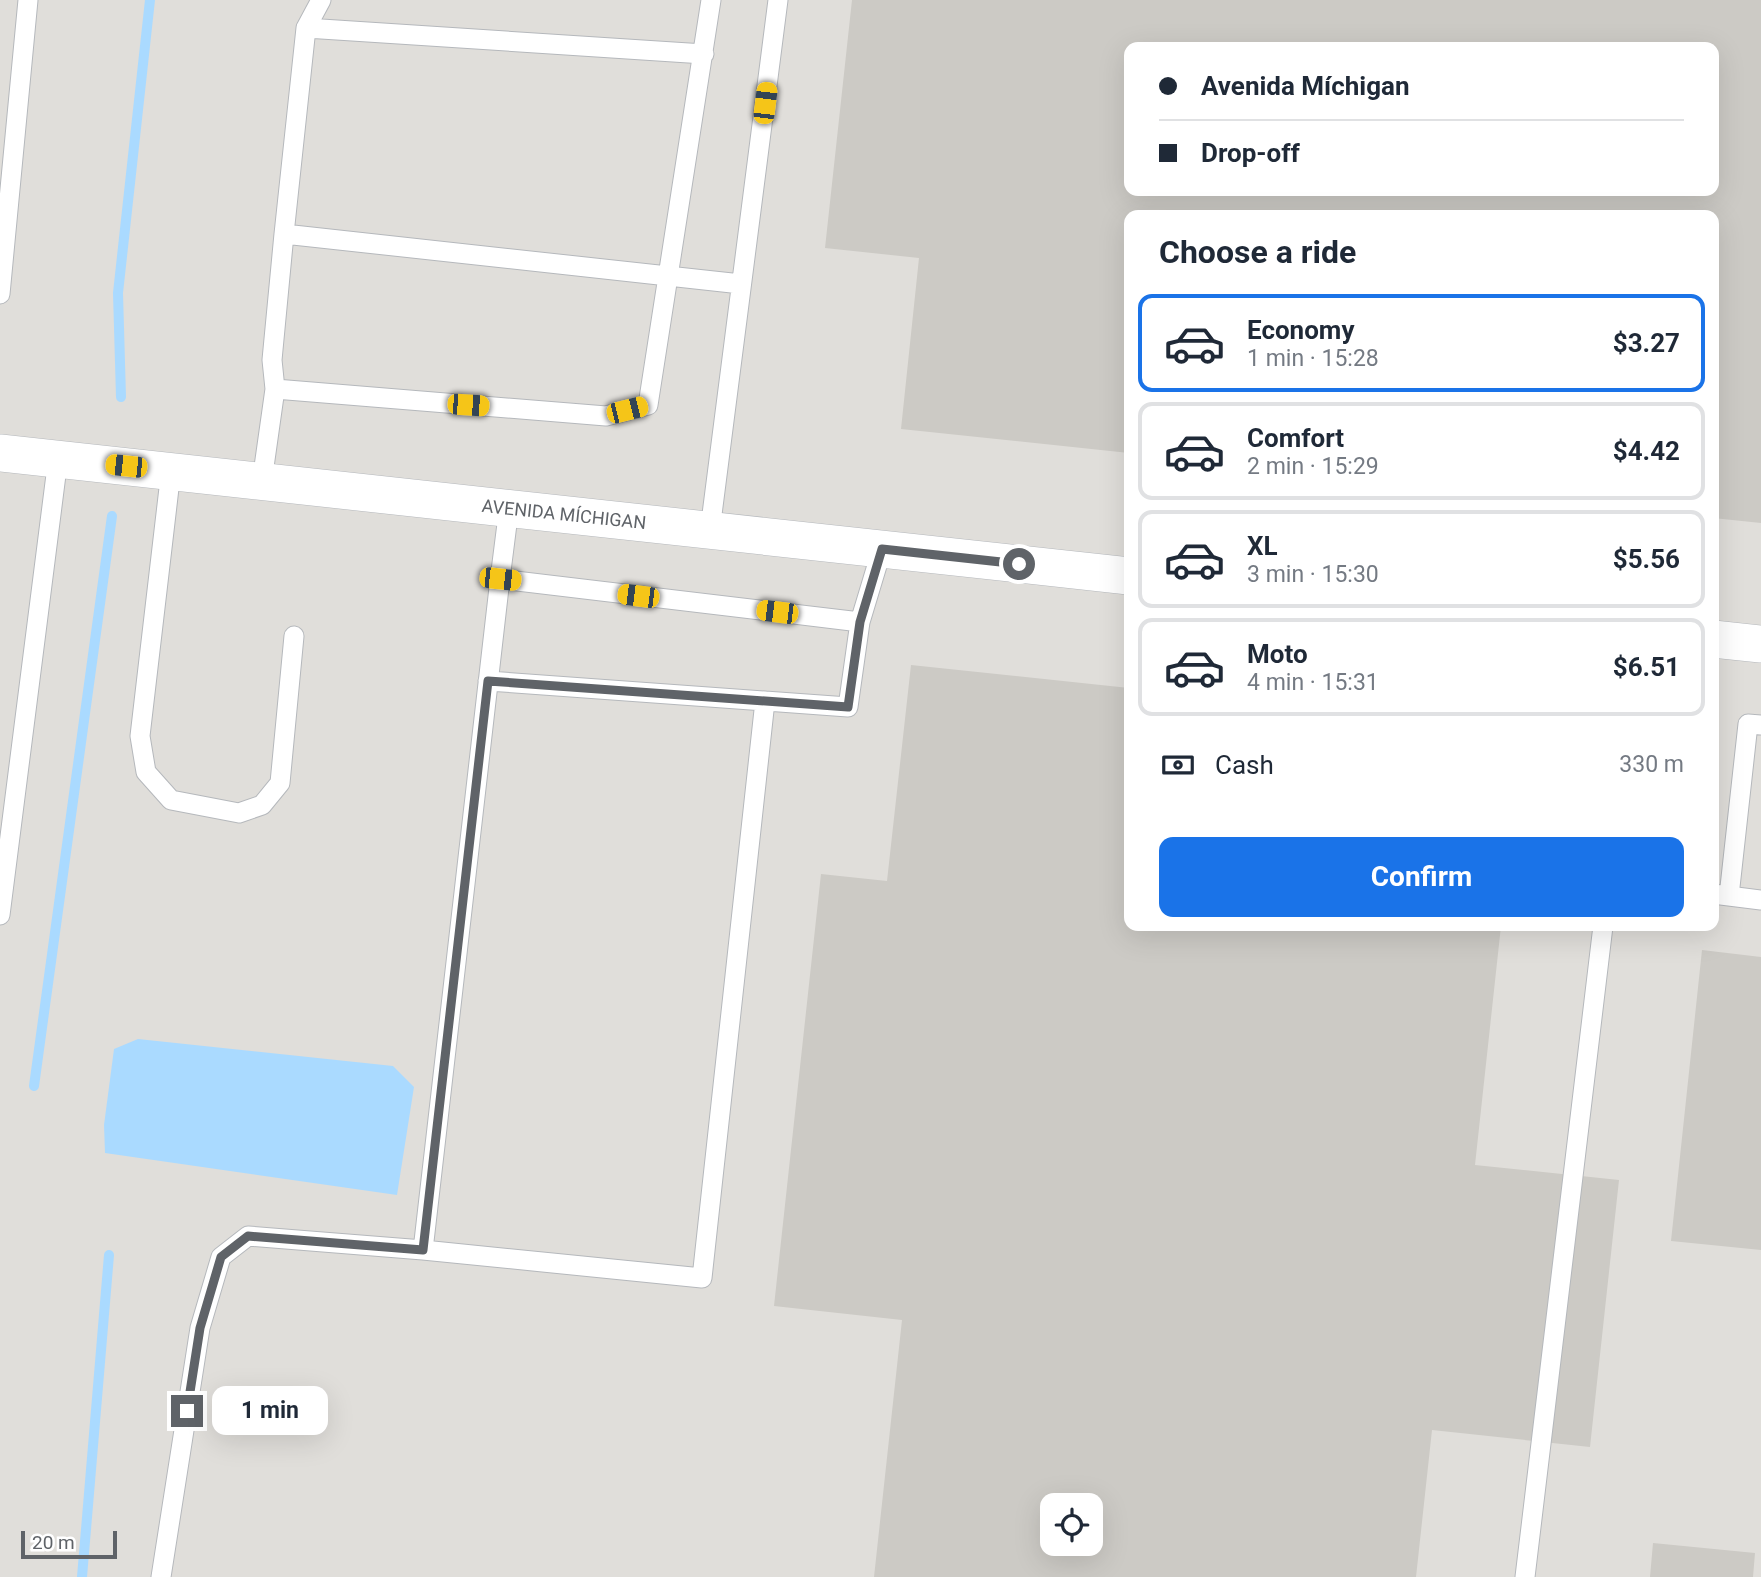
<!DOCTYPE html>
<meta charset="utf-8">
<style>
:root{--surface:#fff;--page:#f6f6f7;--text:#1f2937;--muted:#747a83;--line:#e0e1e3;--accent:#1a73e8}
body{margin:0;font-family:Roboto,sans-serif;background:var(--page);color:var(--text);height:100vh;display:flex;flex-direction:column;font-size:26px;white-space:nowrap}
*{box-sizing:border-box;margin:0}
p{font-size:23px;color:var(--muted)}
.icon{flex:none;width:38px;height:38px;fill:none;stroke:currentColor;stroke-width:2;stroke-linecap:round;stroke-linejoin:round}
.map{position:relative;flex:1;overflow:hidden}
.drawer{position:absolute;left:1124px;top:210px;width:595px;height:721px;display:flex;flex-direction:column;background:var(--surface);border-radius:14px;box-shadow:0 7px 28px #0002}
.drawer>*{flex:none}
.guide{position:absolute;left:1124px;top:42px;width:595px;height:154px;border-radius:14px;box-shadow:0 7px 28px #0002;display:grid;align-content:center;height:154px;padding:0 35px;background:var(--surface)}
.buttons{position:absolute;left:1040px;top:1493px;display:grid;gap:14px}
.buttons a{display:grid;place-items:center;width:63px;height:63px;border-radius:14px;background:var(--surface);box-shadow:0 7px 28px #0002;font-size:35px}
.scale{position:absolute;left:21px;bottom:18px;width:96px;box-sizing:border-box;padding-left:7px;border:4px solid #5f6368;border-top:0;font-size:19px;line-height:24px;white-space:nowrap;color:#5f6368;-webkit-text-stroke:5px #fff;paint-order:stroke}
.end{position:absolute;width:32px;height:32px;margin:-16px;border:9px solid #5f6368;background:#fff;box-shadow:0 0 0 4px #fff}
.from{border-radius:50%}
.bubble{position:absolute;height:49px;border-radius:14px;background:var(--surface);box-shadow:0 7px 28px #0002;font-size:23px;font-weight:700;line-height:49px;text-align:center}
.car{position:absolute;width:21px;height:42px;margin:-21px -10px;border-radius:9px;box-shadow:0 0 5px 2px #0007;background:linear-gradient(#f5c518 24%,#345 0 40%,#f5c518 0 76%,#345 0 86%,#f5c518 0)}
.guide b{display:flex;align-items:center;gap:24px;height:66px;font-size:26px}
.guide b+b{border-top:2px solid var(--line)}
.guide i{width:18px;height:18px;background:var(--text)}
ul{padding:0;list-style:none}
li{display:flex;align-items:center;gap:21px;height:98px;margin:0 14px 10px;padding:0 21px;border:4px solid var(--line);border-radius:14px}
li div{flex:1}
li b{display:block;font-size:26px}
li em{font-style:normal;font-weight:700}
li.active{border-color:var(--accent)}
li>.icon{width:63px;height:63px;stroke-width:1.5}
h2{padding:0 35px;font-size:32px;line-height:84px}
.pay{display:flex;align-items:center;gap:18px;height:77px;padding:0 35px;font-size:26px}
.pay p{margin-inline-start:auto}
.button{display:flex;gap:14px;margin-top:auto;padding:14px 35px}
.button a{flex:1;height:80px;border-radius:14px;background:var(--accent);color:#fff;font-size:28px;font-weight:700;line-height:80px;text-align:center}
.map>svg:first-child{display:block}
</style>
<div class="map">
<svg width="1761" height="1577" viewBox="0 0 1761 1577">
<rect width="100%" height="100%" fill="#f1efe8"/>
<path fill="#e0deda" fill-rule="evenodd" d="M 0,0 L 1761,0 L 1761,1577 L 0,1577 ZM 1129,47 L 1713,47 L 1713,191 L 1129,191 ZM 1129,215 L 1713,215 L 1713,926 L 1129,926 ZM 1052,1505 L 1090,1505 L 1090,1544 L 1052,1544 Z"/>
<path fill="#aadaff" d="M 138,1039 L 393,1066 L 414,1087 L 397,1195 L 105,1153 L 104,1125 L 114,1049 Z"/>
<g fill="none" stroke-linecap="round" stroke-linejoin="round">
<path stroke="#aadaff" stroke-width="10" d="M 121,397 L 118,293 L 150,0
M 34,1086 L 112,516
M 82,1577 L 109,1255"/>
</g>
<path fill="#cccac5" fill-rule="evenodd" d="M 852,0 L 1761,0 L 1761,523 L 1713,518 L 1713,215 L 1129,215 L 1129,453 L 901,429 L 919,258 L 825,248 ZM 1129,47 L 1713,47 L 1713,191 L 1129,191 Z
M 911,665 L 1129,688 L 1129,926 L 1501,926 L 1475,1165 L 1619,1180 L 1590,1447 L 1432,1430 L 1416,1577 L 874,1577 L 902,1320 L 774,1306 L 821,874 L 887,881 ZM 1052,1505 L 1090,1505 L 1090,1544 L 1052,1544 Z
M 1702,950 L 1761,957 L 1761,1250 L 1671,1241 Z
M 1653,1543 L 1755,1553 L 1753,1577 L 1650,1577 Z"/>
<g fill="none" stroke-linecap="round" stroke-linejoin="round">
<defs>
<path id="lane" d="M 711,0 L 648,405 L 606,416 L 275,389 L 272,360 L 284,234 L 741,284
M 306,28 L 704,54
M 284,234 L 306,28 L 321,0
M 0,294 L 28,0
M 171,471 L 140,736 L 146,772 L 171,800 L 239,813 L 262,805 L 280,783 L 294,636
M 262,481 L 275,389
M 509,508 L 500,579 L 860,622 L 882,549
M 710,530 L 778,0
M 488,681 L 848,707 L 860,622
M 1713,894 L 1761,900
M 1729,896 L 1748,724 L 1761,725
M 0,915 L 58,459
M 423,1250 L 702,1278 L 765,701
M 161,1577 L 200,1328 L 221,1257 L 248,1236 L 423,1250 L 500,579
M 1525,1577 L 1603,926"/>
<path id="street" d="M 0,453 L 1129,576
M 1713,639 L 1761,644"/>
</defs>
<use href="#lane" stroke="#b5b8bc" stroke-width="21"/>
<use href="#street" stroke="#b5b8bc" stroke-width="38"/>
<use href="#lane" stroke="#fff" stroke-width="19"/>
<use href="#street" stroke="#fff" stroke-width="37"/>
</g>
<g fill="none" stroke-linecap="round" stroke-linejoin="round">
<path stroke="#5f6368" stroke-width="9" d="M 187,1411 L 200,1328 L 221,1257 L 248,1236 L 423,1250 L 488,681 L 848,707 L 860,622 L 882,549 L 1019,564"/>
</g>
<g text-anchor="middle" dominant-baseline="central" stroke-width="6" stroke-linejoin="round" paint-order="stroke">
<g font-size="18" fill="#5f6368" stroke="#fff">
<text transform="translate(564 514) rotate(6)">AVENIDA MÍCHIGAN</text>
</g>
</g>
</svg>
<div class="buttons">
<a><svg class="icon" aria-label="locate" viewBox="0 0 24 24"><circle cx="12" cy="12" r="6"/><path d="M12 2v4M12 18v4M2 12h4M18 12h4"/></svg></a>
</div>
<div class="scale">20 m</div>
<i class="end from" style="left:1019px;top:564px"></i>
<i class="end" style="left:187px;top:1411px"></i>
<div class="bubble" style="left:212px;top:1386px;width:116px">1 min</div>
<i class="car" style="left:765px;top:103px;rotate:7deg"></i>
<i class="car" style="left:468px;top:405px;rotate:94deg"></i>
<i class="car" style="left:627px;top:410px;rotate:76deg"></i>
<i class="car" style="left:126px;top:466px;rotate:276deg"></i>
<i class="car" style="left:500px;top:579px;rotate:96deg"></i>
<i class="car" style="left:638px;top:596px;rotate:277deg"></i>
<i class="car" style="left:777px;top:612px;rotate:277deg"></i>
<div class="guide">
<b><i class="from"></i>Avenida Míchigan</b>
<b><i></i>Drop-off</b>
</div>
<section class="drawer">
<h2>Choose a ride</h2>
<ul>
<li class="active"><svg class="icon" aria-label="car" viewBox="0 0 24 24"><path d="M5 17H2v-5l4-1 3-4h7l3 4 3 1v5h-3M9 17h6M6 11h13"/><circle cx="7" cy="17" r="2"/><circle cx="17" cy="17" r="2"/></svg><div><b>Economy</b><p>1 min · 15:28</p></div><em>$3.27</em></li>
<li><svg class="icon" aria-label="car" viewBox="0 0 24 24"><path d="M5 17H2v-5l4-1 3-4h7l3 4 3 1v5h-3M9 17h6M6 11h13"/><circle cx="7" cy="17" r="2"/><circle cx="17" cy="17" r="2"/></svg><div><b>Comfort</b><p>2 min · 15:29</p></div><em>$4.42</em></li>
<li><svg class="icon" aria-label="car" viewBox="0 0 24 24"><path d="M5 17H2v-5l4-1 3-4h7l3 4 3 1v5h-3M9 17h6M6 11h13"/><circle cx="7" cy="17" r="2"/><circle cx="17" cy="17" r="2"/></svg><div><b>XL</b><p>3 min · 15:30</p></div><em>$5.56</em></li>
<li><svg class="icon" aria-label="car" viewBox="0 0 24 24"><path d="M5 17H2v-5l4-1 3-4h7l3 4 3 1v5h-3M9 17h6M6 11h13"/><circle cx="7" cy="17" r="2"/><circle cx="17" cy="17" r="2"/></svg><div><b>Moto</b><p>4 min · 15:31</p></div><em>$6.51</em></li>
</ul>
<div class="pay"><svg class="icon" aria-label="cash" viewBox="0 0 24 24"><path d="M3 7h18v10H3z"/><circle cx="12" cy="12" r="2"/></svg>Cash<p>330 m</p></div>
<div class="button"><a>Confirm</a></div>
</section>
</div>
